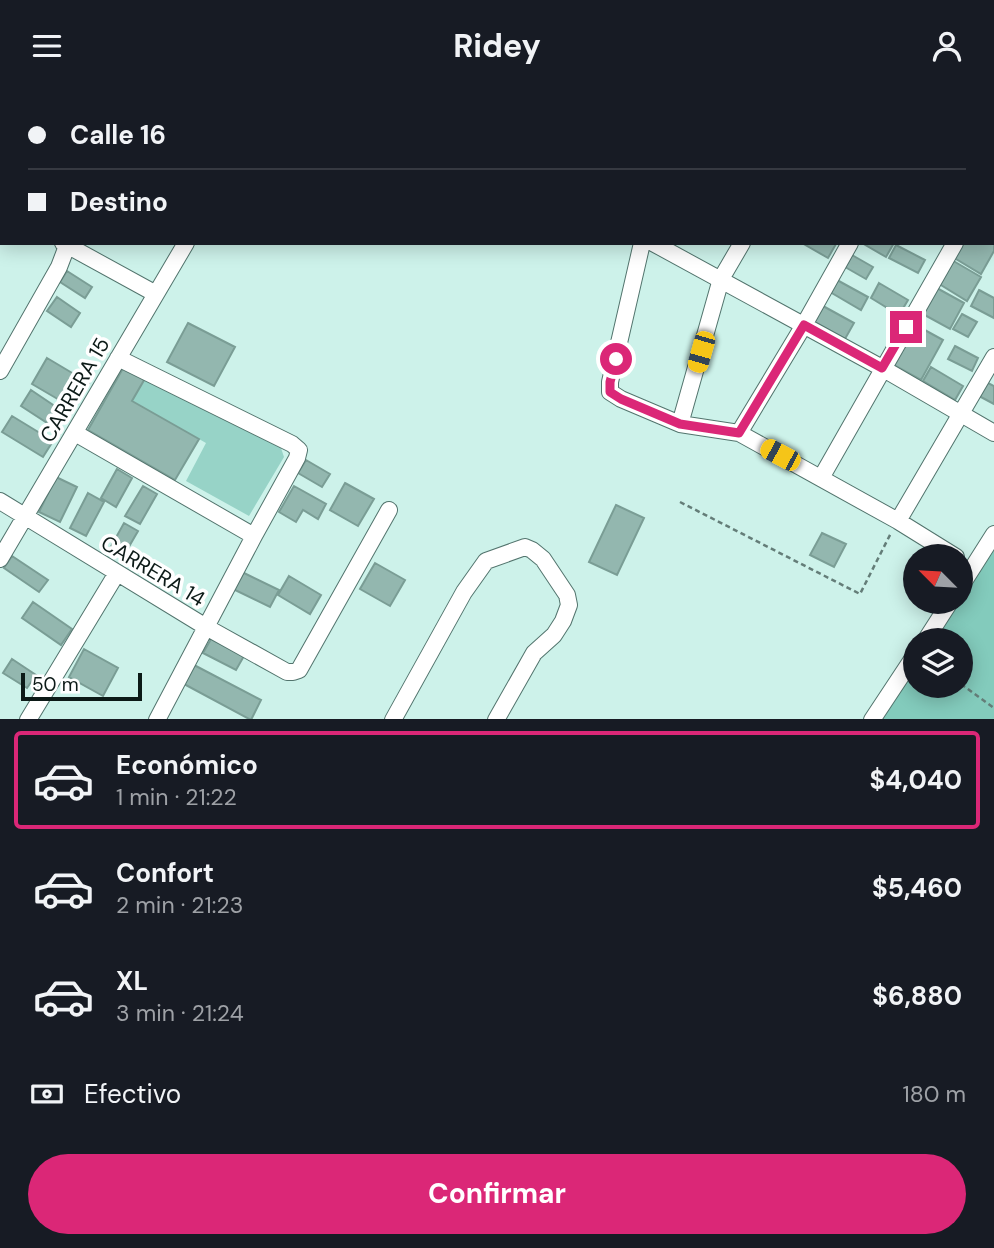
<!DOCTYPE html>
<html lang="es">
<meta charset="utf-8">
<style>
:root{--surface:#171b24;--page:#242831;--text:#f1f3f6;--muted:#9ea1a6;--line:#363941;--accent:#db2777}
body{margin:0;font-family:"DM Sans",sans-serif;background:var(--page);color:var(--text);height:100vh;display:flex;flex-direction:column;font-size:26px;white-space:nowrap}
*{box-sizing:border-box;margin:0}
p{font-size:23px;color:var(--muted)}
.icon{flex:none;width:38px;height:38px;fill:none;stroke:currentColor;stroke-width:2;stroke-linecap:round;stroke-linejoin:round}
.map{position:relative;height:628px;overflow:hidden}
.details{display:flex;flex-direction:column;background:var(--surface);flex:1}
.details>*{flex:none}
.top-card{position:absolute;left:0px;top:0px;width:994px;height:154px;box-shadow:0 4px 18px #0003;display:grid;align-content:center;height:154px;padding:0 28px;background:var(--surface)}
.needle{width:46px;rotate:294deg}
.buttons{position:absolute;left:903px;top:453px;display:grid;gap:14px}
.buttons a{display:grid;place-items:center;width:70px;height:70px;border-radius:50%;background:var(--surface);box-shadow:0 4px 18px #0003;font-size:35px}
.scale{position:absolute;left:21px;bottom:18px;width:121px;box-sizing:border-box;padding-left:7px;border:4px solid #0c1a17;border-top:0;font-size:19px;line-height:24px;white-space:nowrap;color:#0c1a17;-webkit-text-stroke:5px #fff;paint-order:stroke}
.end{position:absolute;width:32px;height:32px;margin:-16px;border:9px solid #db2777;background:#fff;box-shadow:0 0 0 4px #fff}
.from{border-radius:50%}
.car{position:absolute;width:21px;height:42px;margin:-21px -10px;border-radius:9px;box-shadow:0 0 5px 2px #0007;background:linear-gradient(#f5c518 24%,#345 0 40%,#f5c518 0 76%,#345 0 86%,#f5c518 0)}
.top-card b{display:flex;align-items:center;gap:24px;height:66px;font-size:26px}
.top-card b+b{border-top:2px solid var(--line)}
.top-card i{width:18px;height:18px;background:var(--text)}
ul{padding:12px 0 0;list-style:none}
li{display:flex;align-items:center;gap:21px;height:98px;margin:0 14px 10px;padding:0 14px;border:4px solid transparent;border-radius:7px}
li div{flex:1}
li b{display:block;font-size:26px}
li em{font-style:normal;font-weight:700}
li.active{border-color:var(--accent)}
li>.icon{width:63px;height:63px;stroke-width:1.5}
.pay{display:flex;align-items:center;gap:18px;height:77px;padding:0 28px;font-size:26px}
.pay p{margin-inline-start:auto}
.cta{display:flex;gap:14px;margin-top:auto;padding:14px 28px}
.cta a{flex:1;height:80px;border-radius:42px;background:var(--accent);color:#fff;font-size:28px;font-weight:700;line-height:80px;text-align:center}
header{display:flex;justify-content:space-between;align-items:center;height:91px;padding:0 28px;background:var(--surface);font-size:32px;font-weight:700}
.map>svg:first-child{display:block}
</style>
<header><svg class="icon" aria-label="menu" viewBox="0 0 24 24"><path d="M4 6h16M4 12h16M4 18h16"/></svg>Ridey<svg class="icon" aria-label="person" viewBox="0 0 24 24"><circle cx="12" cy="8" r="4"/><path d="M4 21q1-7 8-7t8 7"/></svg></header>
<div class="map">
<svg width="994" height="629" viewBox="0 0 994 629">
<rect width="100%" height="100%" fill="#cdf2ea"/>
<path fill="#97d3c7" d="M 147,284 L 280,354 L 284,366 L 249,425 L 186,390 L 206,352 L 132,310 Z"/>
<path fill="#83cbbc" d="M 994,443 L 994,628 L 877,629 L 915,568 L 915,595 L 961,595 L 961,550 L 927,549 L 951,511 L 961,511 L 961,496 Z"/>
<path fill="#93b7af" stroke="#7a9d95" stroke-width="2" d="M 992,141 L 994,142 L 994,160 L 981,183 L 951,165 L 959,152 L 992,152 Z
M 802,152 L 836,152 L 836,153 L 828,167 Z
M 862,152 L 894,152 L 886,166 Z
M 896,154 L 925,169 L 918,182 L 889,167 Z
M 852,164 L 873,176 L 866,188 L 845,176 Z
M 950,168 L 981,186 L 967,210 L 936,191 Z
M 67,180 L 92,196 L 85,207 L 60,191 Z
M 837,189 L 868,206 L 861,219 L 830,201 Z
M 879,192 L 908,209 L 899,224 L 871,207 Z
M 935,196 L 964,212 L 950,238 L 921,222 Z
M 979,199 L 994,207 L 994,227 L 971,215 Z
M 57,206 L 80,222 L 71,236 L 47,220 Z
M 823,215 L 854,232 L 845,248 L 814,231 Z
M 962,223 L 977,231 L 968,246 L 953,238 Z
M 188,232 L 235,256 L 214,295 L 167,271 Z
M 912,232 L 943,249 L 921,289 L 890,272 Z
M 955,255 L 978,267 L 972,280 L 948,268 Z
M 47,267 L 89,292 L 73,317 L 32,293 Z
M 126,272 L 147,284 L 132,310 L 199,348 L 175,389 L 88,339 Z
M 931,276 L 963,295 L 955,309 L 923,290 Z
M 986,291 L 994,295 L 994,313 L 979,305 Z
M 31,299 L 65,322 L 55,337 L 21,315 Z
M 12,325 L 53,350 L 43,366 L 2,341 Z
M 306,369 L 330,383 L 322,396 L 298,382 Z
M 117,378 L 132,387 L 116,416 L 101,407 Z
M 56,386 L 77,396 L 60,431 L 39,421 Z
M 345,392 L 374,408 L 358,435 L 330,419 Z
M 143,395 L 157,403 L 140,433 L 125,425 Z
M 294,395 L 326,413 L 318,428 L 303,419 L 296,431 L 279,421 Z
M 88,402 L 104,411 L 86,445 L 70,437 Z
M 616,414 L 644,427 L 617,484 L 589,471 Z
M 124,432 L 138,440 L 123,466 L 109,459 Z
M 822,442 L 846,453 L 834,476 L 810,464 Z
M 12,465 L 48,489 L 39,501 L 4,477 Z
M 375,472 L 405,489 L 390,515 L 360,498 Z
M 242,481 L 279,499 L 270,516 L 233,498 Z
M 289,485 L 321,504 L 310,523 L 278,504 Z
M 33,511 L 72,538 L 61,554 L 22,527 Z
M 211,548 L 244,565 L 236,579 L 203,562 Z
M 84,558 L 118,577 L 103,605 L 69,586 Z
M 12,568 L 36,584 L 27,597 L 3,582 Z
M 194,574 L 261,609 L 251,629 L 184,593 Z"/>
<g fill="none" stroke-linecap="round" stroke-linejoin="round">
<defs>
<path id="minor" d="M 10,2 L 11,0
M 147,2 L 148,0
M 274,2 L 275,0
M 727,2 L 728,0
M 826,2 L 827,0
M 935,2 L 936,0
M 0,17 L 2,14
M 992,88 L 994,85
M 0,117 L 2,118
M 63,152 L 156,203
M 642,152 L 610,291 L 610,301 L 621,308 L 680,333 L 739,342 L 898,430 L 956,466
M 653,152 L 882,277 L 994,342
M 118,267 L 292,353 L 299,359 L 297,367 L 254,445 L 157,629
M 0,280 L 59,176 L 67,155
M 680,333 L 721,188 L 742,152
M 75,342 L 254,445
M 739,342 L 804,234 L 850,152
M 821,387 L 955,152
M 0,410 L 206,536 L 287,581 L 293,581 L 299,579 L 389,419
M 898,430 L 994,266
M 0,468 L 186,152
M 961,495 L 994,443
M 925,550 L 950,511
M 28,629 L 117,482
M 393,629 L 464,501 L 486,470 L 525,456 L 532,459 L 543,468 L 567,504 L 569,514 L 563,530 L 554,544 L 534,562 L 496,629
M 872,629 L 915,564"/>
</defs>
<use href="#minor" stroke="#52746d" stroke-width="18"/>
<path stroke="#647d78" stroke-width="2.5" stroke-dasharray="5 3.5" stroke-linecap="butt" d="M 680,411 L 860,503 L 891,442
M 961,593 L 994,617"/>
<use href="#minor" stroke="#fff" stroke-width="16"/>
</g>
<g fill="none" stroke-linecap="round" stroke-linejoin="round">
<path stroke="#db2777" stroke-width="9" d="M 616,268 L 610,291 L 610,301 L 621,308 L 680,333 L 739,342 L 804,234 L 882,277 L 906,236"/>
</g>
<g text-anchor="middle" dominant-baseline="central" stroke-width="7" stroke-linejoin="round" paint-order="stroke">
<g font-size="21" fill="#0c1a17" stroke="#fff">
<text transform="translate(75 299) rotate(-60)">CARRERA 15</text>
<text transform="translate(153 480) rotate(31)">CARRERA 14</text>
</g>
</g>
</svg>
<div class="buttons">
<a><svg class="needle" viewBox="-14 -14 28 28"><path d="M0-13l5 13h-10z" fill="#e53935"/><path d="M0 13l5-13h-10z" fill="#9ea1a6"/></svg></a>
<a><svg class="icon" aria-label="layers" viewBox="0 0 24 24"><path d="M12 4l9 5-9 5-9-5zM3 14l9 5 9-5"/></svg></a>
</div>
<div class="scale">50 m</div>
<i class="end from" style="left:616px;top:268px"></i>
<i class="end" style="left:906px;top:236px"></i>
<i class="car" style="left:701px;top:261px;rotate:196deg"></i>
<i class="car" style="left:780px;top:364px;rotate:298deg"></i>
<div class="top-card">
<b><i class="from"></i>Calle 16</b>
<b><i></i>Destino</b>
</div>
</div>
<section class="details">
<ul>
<li class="active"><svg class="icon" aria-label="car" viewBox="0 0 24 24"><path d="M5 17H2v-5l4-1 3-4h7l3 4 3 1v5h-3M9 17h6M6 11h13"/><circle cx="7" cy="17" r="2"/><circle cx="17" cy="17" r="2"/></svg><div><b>Económico</b><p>1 min · 21:22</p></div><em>$4,040</em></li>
<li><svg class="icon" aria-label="car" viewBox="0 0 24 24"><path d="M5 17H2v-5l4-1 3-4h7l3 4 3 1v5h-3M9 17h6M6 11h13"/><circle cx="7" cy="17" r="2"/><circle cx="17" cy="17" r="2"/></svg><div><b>Confort</b><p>2 min · 21:23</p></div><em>$5,460</em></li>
<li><svg class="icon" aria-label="car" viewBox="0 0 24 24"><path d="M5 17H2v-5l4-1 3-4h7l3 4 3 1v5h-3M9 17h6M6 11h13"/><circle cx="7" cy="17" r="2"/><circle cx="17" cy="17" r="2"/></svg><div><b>XL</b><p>3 min · 21:24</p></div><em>$6,880</em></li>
</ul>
<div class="pay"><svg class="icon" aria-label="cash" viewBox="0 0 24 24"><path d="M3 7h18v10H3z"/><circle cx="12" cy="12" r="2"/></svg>Efectivo<p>180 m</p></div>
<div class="cta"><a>Confirmar</a></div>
</section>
